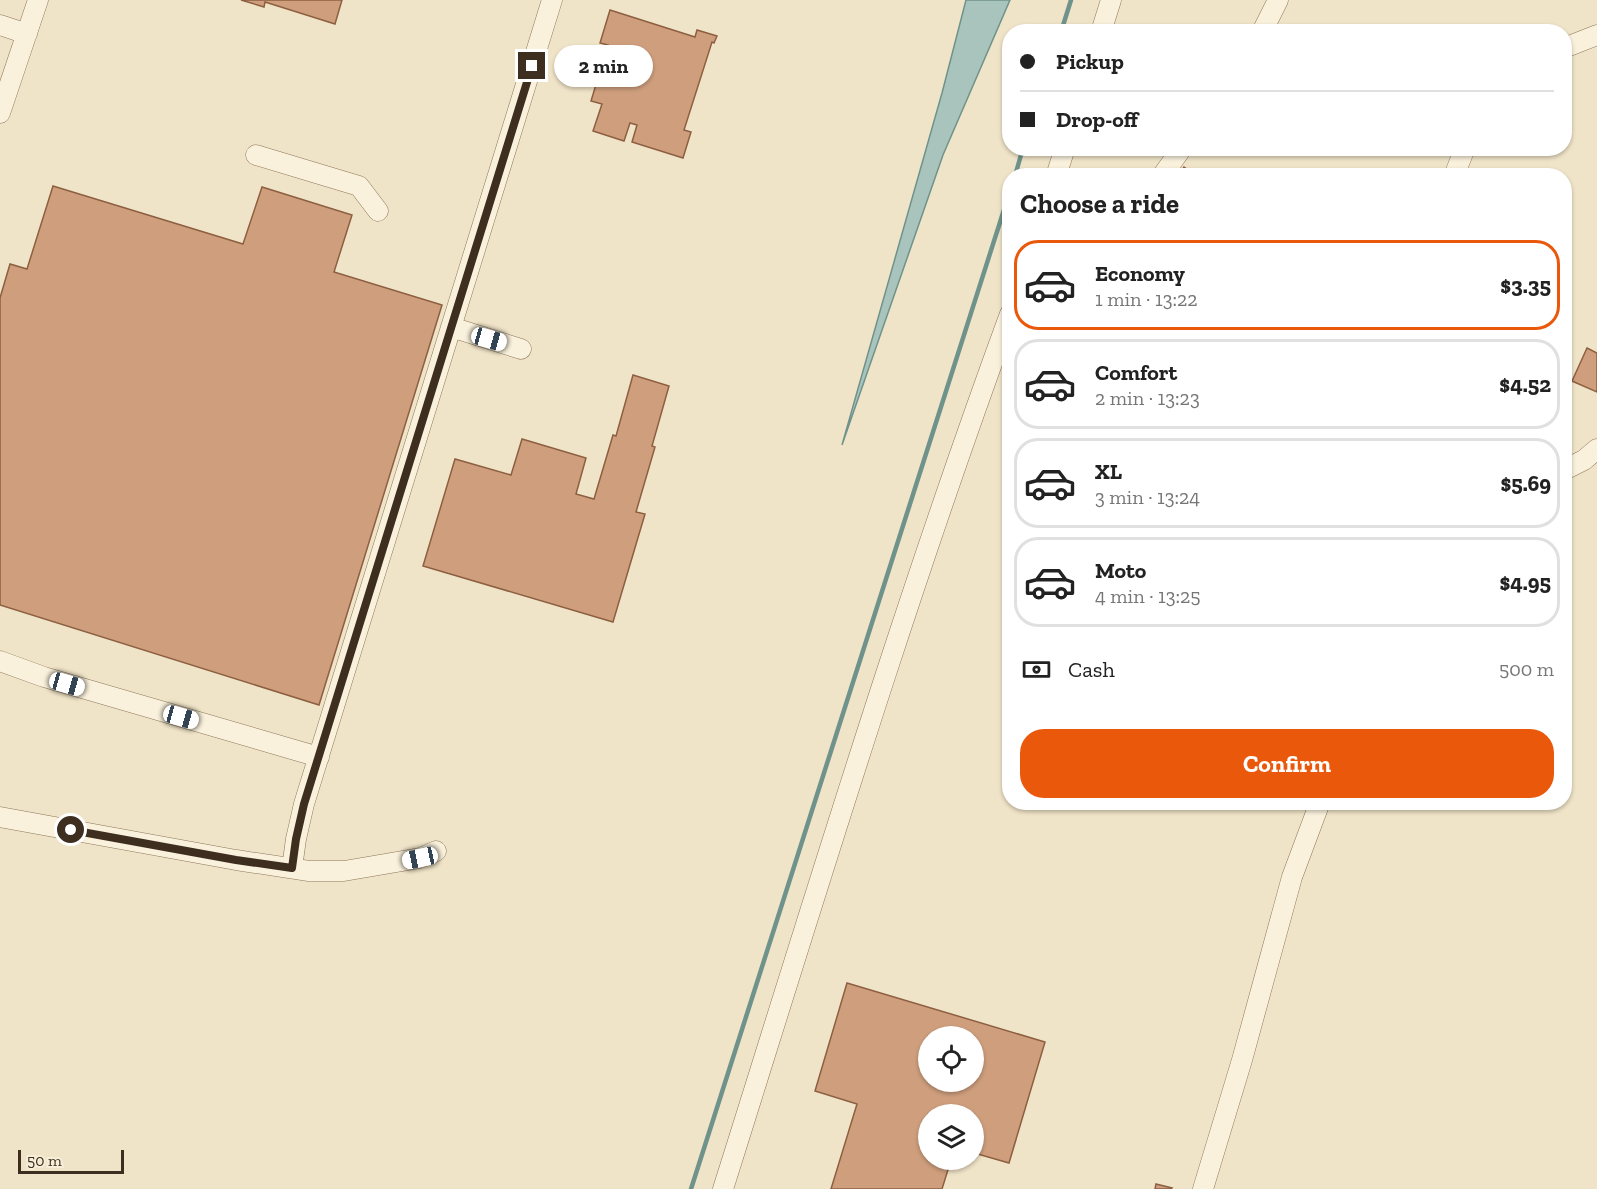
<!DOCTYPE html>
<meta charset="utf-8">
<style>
:root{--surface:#fff;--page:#f6f6f6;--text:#222;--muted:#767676;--line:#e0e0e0;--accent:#ea580c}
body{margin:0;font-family:"Zilla Slab",serif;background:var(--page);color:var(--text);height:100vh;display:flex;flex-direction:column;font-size:22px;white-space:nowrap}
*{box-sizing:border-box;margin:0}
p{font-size:20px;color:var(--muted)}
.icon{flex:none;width:33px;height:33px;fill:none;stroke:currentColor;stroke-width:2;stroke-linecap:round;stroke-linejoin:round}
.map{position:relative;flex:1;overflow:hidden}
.side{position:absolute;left:1002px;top:168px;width:570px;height:642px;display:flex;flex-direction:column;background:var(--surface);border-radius:24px;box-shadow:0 2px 4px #0004}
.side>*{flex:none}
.guide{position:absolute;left:1002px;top:24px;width:570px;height:132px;border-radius:24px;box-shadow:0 2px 4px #0004;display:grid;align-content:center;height:132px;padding:0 18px;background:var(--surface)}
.fabs{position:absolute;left:918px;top:1026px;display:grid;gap:12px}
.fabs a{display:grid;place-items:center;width:66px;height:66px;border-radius:50%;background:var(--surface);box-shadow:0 2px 4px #0004;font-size:30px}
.scale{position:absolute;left:18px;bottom:15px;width:106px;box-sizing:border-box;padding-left:6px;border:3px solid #3d2e20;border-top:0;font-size:16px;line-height:21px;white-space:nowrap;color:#3d2e20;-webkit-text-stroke:4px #f7eed8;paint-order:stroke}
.end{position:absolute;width:27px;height:27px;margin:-14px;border:8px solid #3d2e20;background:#fff;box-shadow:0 0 0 3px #fff}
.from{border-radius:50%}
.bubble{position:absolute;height:42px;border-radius:21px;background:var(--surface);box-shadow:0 2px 4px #0004;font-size:20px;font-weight:800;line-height:42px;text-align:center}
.car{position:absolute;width:18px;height:36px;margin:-18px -9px;border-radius:8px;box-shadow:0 0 4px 2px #0007;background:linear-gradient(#fff 24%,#345 0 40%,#fff 0 76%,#345 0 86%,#fff 0)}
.guide b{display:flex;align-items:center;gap:21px;height:57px;font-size:22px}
.guide b+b{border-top:2px solid var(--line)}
.guide i{width:15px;height:15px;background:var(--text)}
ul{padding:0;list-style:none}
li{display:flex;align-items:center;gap:18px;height:90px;margin:0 12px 9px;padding:0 6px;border:3px solid var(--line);border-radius:24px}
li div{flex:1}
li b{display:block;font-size:22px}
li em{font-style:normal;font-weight:800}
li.active{border-color:var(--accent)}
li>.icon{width:54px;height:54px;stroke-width:1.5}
h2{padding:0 18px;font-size:27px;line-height:72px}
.pay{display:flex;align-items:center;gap:15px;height:66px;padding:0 18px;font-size:22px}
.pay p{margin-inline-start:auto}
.button{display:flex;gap:12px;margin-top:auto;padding:12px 18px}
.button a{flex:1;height:69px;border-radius:24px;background:var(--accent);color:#fff;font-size:24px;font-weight:800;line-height:69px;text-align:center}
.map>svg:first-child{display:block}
</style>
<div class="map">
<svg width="1597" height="1189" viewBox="0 0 1597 1189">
<rect width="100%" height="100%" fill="#f0e4c8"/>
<path fill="#a9c4bc" stroke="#6f938a" stroke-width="1.5" d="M 966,0 L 1010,0 L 943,155 L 842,445 L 942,93 Z"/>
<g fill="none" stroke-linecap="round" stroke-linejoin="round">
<path stroke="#6f938a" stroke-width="4.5" d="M 1061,32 L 1071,0
M 1015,176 L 1023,148
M 691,1189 L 1010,191"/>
</g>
<path fill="#cf9f7d" stroke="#8d5f41" stroke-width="1.5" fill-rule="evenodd" d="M 241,0 L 342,0 L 335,24 L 265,2 L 264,7 Z
M 610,10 L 695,37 L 697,30 L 717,36 L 714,43 L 712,42 L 684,130 L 691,132 L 683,158 L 632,142 L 637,125 L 630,123 L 624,141 L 593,131 L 602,104 L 591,101 L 608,45 L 600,43 Z
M 1184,167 L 1197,176 L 1170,176 L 1173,171 L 1179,175 Z
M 53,186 L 243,244 L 262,187 L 352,215 L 334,272 L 442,305 L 319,705 L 0,605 L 0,298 L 10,264 L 27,269 Z
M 1587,348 L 1597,353 L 1597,392 L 1572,381 Z
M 633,375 L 669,386 L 652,446 L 655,447 L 636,512 L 645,514 L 613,622 L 423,566 L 455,459 L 511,475 L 522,439 L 586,458 L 576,494 L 594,499 L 613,435 L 616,436 Z
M 847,983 L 1045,1042 L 1009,1163 L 974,1153 L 974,1114 L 928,1114 L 928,1160 L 951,1160 L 942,1189 L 831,1189 L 857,1104 L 815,1091 ZM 928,1036 L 974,1036 L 974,1082 L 928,1082 Z
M 1156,1184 L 1172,1188 L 1171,1189 L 1155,1189 Z"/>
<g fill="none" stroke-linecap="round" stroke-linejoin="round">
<defs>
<path id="minor" d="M 0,25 L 27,34
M 1101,32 L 1111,0
M 1262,32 L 1278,0
M 1564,48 L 1597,35
M 0,113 L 38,0
M 256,155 L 359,186 L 378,211
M 1056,176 L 1065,148
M 1162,176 L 1182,148
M 1454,176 L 1465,148
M 451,327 L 521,349
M 1564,470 L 1584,460 L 1597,449
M 0,661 L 44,677 L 319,757
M 0,817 L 236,860 L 309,871 L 344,871 L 420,858 L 436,851
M 292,868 L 296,839 L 304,804 L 552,0
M 723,1189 C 815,897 904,602 1010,314
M 1203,1189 L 1242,1060 L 1292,877 L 1320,802"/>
</defs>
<use href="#minor" stroke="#8d765c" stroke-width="21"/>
<use href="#minor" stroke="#faf1dc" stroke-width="20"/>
</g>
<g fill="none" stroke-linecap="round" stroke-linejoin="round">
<path stroke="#3d2e20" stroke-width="8" d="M 71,830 L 236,860 L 292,868 L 296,839 L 304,804 L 532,66"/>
</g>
</svg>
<div class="fabs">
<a><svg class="icon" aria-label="locate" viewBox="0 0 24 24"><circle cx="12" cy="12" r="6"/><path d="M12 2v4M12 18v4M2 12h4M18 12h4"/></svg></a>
<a><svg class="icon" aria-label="layers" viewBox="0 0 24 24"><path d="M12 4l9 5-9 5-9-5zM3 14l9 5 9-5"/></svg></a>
</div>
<div class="scale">50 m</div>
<i class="end from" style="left:71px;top:830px"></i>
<i class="end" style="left:532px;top:66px"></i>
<div class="bubble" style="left:554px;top:45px;width:99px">2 min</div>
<i class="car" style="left:489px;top:339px;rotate:106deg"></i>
<i class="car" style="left:67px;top:684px;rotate:106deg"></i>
<i class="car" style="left:181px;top:717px;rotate:106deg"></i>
<i class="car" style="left:420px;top:858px;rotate:258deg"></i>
<div class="guide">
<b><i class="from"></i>Pickup</b>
<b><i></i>Drop-off</b>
</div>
<section class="side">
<h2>Choose a ride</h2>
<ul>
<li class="active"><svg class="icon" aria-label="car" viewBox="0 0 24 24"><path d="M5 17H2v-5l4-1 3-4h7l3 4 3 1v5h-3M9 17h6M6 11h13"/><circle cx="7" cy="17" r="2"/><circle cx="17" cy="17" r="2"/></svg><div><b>Economy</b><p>1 min · 13:22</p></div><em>$3.35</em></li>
<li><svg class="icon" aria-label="car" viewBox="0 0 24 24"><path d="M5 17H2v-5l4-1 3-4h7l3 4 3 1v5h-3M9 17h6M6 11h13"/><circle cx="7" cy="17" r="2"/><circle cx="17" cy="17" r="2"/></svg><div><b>Comfort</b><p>2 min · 13:23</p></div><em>$4.52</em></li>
<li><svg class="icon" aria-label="car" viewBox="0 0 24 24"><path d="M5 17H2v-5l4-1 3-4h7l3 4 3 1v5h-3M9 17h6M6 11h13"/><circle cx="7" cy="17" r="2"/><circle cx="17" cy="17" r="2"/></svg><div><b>XL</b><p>3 min · 13:24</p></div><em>$5.69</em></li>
<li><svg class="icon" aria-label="car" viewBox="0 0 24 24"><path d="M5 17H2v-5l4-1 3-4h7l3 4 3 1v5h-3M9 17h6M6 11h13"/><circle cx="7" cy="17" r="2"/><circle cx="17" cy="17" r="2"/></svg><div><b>Moto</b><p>4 min · 13:25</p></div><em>$4.95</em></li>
</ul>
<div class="pay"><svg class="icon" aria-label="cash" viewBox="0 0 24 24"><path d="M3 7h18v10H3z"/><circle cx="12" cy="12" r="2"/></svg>Cash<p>500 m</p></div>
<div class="button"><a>Confirm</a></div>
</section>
</div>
